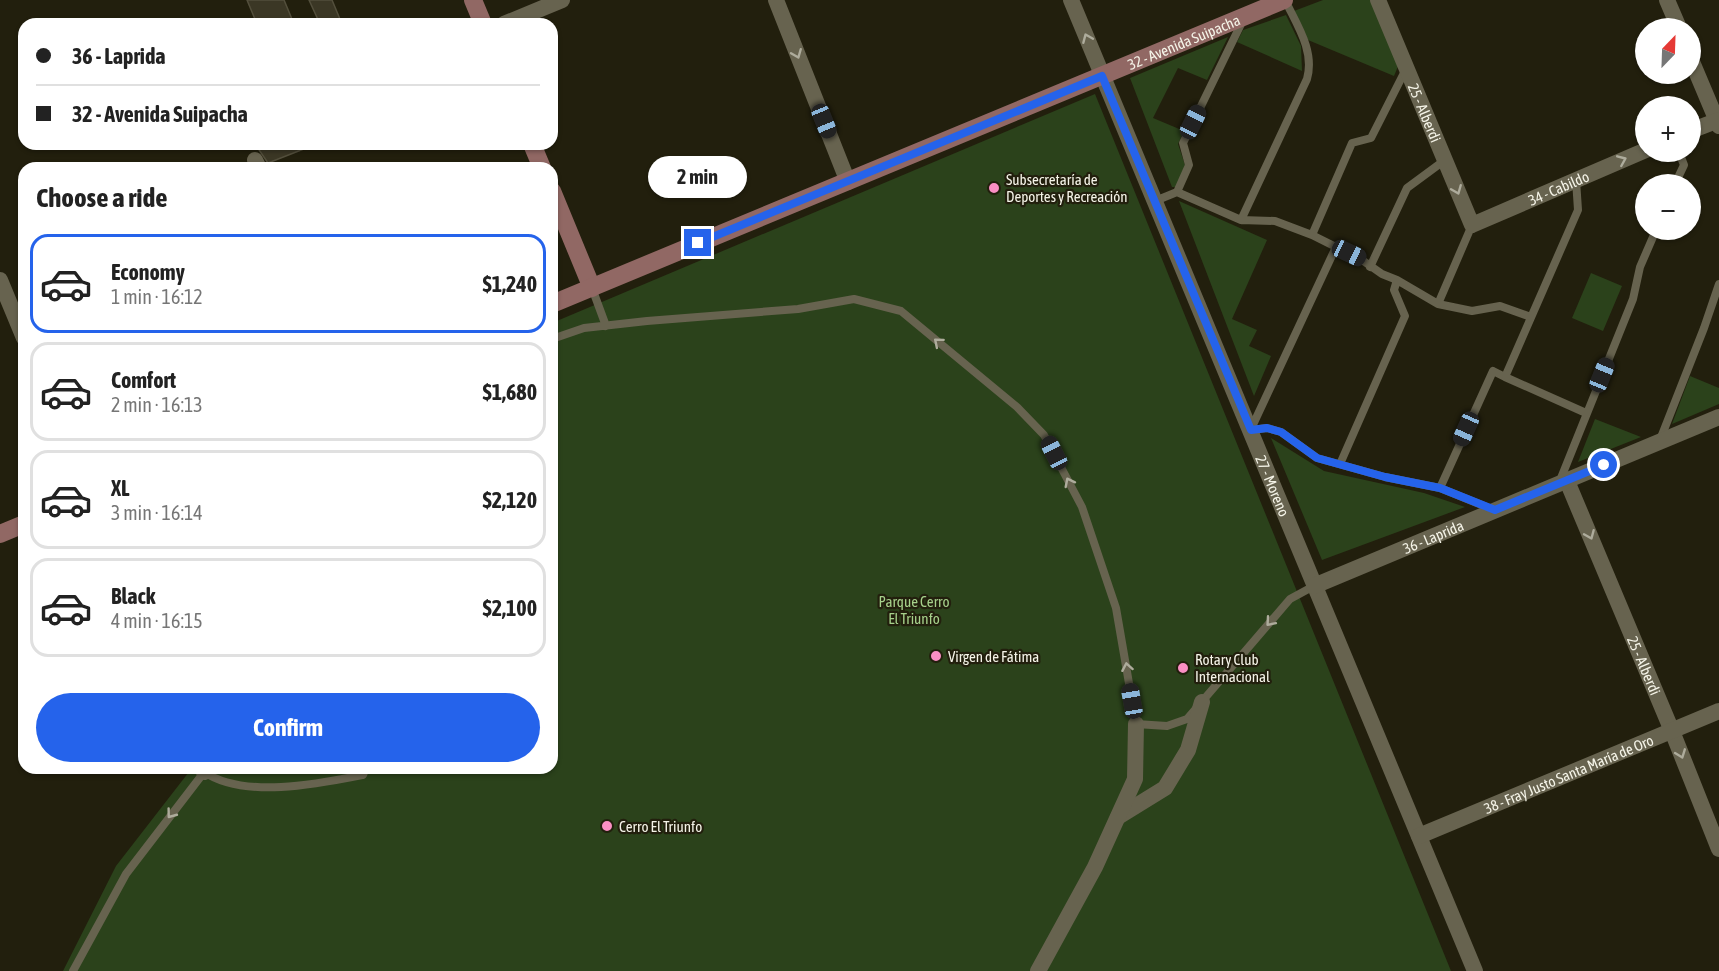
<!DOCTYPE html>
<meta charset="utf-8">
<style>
:root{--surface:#fff;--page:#f6f6f6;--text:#222;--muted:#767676;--line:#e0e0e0;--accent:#2563eb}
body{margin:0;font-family:"Asap Condensed",sans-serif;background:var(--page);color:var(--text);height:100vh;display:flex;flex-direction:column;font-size:22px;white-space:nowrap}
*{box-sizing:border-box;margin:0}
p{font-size:20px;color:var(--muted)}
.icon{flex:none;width:33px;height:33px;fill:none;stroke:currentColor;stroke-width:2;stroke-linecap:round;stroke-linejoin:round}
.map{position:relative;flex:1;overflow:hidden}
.details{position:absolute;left:18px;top:162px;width:540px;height:612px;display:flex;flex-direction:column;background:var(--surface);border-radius:18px;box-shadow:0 2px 4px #0004}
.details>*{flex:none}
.banner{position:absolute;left:18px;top:18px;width:540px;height:132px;border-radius:18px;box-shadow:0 2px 4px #0004;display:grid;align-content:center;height:132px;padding:0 18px;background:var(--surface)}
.needle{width:39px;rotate:23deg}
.fabs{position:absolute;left:1635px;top:18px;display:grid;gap:12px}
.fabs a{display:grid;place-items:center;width:66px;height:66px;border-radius:50%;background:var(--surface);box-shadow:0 2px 4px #0004;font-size:30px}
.end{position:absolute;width:27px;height:27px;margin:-14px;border:8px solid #2563eb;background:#fff;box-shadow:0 0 0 3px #fff}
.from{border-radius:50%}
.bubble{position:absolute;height:42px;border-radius:21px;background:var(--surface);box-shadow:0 2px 4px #0004;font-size:20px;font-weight:700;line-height:42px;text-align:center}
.car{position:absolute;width:18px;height:36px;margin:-18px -9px;border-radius:8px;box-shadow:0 0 4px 2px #0007;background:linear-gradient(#222 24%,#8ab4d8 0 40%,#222 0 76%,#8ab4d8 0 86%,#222 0)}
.banner b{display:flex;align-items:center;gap:21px;height:57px;font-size:22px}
.banner b+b{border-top:2px solid var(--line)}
.banner i{width:15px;height:15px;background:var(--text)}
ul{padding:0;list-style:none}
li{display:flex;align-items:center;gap:18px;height:99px;margin:0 12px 9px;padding:0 6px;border:3px solid var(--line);border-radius:18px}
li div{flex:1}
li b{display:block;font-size:22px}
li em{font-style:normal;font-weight:700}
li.on{border-color:var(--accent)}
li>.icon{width:54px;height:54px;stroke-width:1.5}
h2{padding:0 18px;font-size:27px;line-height:72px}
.action{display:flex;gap:12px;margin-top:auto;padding:12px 18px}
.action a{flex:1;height:69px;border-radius:36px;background:var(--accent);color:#fff;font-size:24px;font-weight:700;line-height:69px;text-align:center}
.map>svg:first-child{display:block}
</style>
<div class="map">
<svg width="1719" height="971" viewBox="0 0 1719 971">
<rect width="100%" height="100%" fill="#221f0d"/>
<path fill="#2b421b" d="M 1323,0 L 1372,0 L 1399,64 L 1394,76 L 1308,40 L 1294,11 Z
M 1286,15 L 1301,46 L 1302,71 L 1237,42 L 1243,30 Z
M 1228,37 L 1207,80 L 1178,68 L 1153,118 L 1184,131 L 1178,144 L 1185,165 L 1176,187 L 1172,187 L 1130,78 Z
M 1095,94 L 1451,971 L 63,971 L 116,866 L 192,768 L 552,768 L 552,323 Z
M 1179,201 L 1267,240 L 1232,319 L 1257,330 L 1249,346 L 1271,356 L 1254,396 Z
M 1591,273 L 1622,286 L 1603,331 L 1572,318 Z
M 1690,376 L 1719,388 L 1719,404 L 1672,424 Z
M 1595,419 L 1641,437 L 1578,462 Z
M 1271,438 L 1324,471 L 1424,493 L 1465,507 L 1322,560 Z"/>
<path fill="#3b3725" stroke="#534f3c" stroke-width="1.5" d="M 247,0 L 284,0 L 294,24 L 257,24 Z
M 309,0 L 332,0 L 342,24 L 320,24 Z
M 255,144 L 314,144 L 314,145 L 268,163 Z"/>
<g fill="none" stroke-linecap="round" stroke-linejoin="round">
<path stroke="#67634f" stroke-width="8" d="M 1675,184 L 1684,165 L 1679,152
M 1177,192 L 1189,165 L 1183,143 L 1243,20
M 1155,201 L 1177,192 L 1241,220 L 1275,221 L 1312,235 L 1362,260 L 1382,274 L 1397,280 L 1438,304 L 1472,311 L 1500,306 L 1531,317
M 1241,220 L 1307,79 C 1315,51 1297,25 1285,0
M 1312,235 L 1352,143 L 1371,138 L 1406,69
M 1370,267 L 1407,188 L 1445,160
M 592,288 L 606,326
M 1438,304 L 1472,225
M 552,339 L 584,328 L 647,321 L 798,309 L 854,299 L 901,311 L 1017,407 L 1044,435 L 1082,507 L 1116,608 L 1136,724 L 1167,726 L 1187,719 L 1290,599 L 1314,586
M 1505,377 L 1586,413
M 1251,429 L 1336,247
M 1251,430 L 1267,428 L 1281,432 L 1317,458 L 1385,477 L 1440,488 L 1494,510
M 1660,440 L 1704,328 L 1719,284
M 1340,464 L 1405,316 L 1394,290 L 1397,280
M 1559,483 L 1633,299 L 1640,267 L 1656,230
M 1440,488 L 1493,371 L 1505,377 L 1578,210 L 1576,180
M 204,772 C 244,799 318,784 363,775 L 366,768
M 73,971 L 126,874 L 205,771"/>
<g stroke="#67634f" stroke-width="16">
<path d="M 776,0 L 848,182"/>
<path id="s1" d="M 1071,0 L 1475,971"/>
<path id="s2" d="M 1378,0 L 1472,225 L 1646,150"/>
<path d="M 1667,0 L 1679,28"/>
<path d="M 504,24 L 562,0"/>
<path d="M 1690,57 L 1719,126"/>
<path d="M 1690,131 L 1719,120"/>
<path d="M 255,160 L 259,168"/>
<path d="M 0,280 L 24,338"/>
<path id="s3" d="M 1567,481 L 1672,731 L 1719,849"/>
<path id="s4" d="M 1314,586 L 1719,417"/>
<path d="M 202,768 L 204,772"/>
<path d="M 1118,817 L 1165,788 L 1188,750 L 1202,702"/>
<path id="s5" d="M 1419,836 L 1719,711"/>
<path d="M 1038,971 L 1095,867 L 1135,779 L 1136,724"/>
</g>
<g stroke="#916864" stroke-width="18">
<path d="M 473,0 L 483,24"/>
<path d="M 532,144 L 542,168"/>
<path d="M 552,191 L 592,288"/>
<path id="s6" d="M 552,304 L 1284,0"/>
<path d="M 0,534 L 24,524"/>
</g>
</g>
<defs><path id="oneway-chevron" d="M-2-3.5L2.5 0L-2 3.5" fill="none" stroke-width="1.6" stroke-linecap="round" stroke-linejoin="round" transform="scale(1.5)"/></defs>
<g stroke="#aeac9c">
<use href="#oneway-chevron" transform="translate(1087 38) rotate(-113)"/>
<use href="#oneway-chevron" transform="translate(797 54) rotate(68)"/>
<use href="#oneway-chevron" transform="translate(1622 160) rotate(-23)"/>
<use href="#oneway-chevron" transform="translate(1457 190) rotate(68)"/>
<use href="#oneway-chevron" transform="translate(938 342) rotate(-140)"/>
<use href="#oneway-chevron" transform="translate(1069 482) rotate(-117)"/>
<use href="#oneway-chevron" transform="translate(1590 535) rotate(67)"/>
<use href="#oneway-chevron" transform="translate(1270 622) rotate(131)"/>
<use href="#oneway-chevron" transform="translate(1127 667) rotate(-100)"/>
<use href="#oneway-chevron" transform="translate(1681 754) rotate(69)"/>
<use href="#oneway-chevron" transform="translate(171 814) rotate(127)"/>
</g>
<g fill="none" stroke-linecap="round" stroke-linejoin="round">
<path stroke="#2563eb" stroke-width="8" d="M 698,243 L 1102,76 L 1251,430 L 1267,428 L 1281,432 L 1317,458 L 1385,477 L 1440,488 L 1495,510 L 1604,465"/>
</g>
<g fill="#fb8fc4" stroke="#221f0d" stroke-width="2">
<circle cx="994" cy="188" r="6"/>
<circle cx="936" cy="656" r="6"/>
<circle cx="1183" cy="668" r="6"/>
<circle cx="607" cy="826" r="6"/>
</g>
<g text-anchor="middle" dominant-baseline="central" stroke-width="4.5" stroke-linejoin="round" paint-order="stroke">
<g font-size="15" fill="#f5f4e8" stroke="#221f0d">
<text stroke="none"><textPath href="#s6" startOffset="684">32 - Avenida Suipacha</textPath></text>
<text stroke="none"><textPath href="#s2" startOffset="122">25 - Alberdi</textPath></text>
<text stroke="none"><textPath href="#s2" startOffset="338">34 - Cabildo</textPath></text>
<text stroke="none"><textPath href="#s1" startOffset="526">27 - Moreno</textPath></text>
<text stroke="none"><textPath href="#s4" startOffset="129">36 - Laprida</textPath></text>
<text stroke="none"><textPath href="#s3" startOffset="200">25 - Alberdi</textPath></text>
<text stroke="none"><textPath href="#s5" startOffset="162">38 - Fray Justo Santa María de Oro</textPath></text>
</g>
<g font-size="15" fill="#f5f4e8" stroke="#221f0d" text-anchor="start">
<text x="1006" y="179">Subsecretaría de<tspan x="1006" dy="17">Deportes y Recreación</tspan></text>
<text x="948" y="656">Virgen de Fátima</text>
<text x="1195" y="659">Rotary Club<tspan x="1195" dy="17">Internacional</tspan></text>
<text x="619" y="826">Cerro El Triunfo</text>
</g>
<g font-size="15" fill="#a6d18b" stroke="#221f0d">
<text x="914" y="601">Parque Cerro<tspan x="914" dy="17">El Triunfo</tspan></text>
</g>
</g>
</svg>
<div class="fabs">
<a><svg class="needle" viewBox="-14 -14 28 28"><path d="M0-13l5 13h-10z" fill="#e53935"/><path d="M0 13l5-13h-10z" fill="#767676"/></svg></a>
<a>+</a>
<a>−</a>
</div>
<i class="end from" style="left:1604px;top:465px"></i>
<i class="end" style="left:698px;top:243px"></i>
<div class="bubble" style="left:648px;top:156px;width:99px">2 min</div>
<i class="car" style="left:824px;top:121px;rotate:158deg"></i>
<i class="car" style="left:1193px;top:122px;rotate:26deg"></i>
<i class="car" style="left:1349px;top:253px;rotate:115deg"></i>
<i class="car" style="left:1602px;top:375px;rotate:22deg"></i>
<i class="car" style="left:1466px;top:429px;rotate:204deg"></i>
<i class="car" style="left:1054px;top:453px;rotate:333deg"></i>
<i class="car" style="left:1132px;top:701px;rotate:350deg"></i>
<div class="banner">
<b><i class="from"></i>36 - Laprida</b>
<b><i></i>32 - Avenida Suipacha</b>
</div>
<section class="details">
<h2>Choose a ride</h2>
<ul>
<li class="on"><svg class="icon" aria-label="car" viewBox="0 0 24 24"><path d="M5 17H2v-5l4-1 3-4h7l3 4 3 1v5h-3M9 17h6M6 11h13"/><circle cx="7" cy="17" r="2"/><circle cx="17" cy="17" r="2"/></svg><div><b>Economy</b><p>1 min · 16:12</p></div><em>$1,240</em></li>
<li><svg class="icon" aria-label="car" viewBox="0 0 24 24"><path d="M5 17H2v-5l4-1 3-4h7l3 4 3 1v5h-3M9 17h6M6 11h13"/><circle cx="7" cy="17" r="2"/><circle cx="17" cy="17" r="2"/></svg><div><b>Comfort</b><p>2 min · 16:13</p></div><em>$1,680</em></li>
<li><svg class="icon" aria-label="car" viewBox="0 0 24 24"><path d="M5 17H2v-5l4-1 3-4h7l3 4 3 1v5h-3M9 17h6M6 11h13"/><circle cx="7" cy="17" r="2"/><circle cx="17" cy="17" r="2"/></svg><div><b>XL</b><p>3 min · 16:14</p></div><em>$2,120</em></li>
<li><svg class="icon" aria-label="car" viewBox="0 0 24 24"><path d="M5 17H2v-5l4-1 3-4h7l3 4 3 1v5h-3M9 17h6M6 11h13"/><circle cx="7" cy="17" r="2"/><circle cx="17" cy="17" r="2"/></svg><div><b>Black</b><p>4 min · 16:15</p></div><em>$2,100</em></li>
</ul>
<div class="action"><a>Confirm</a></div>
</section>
</div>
